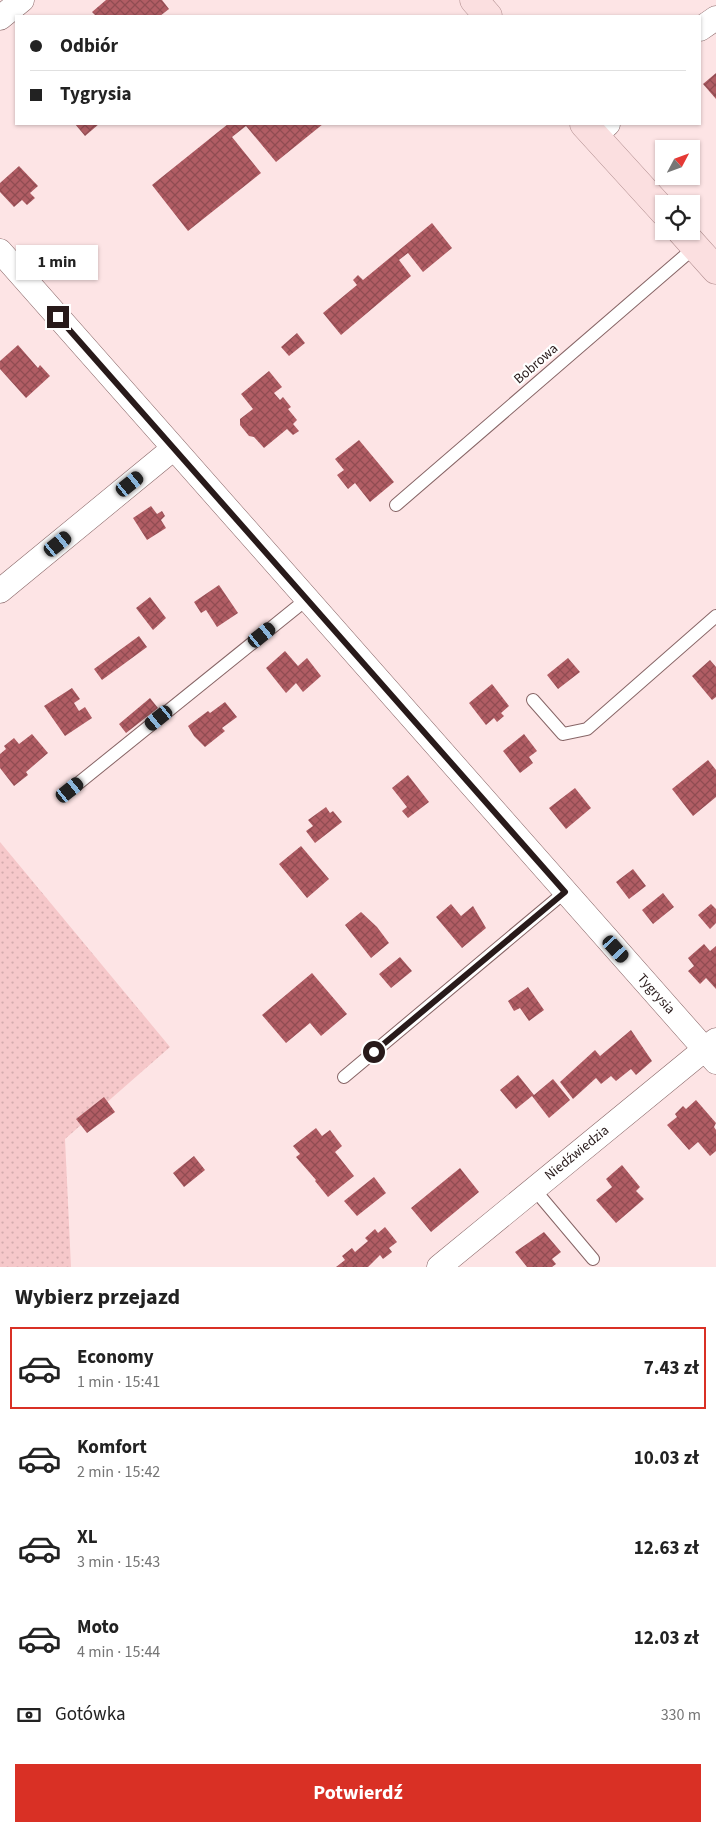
<!DOCTYPE html>
<html lang="pl">
<meta charset="utf-8">
<style>
:root{--surface:#fff;--page:#f6f6f6;--text:#222;--muted:#767676;--line:#e0e0e0;--accent:#d93025}
body{margin:0;font-family:"Source Sans 3",sans-serif;background:var(--page);color:var(--text);height:100vh;display:flex;flex-direction:column;font-size:19px;white-space:nowrap}
*{box-sizing:border-box;margin:0}
p{font-size:16px;color:var(--muted)}
.icon{flex:none;width:28px;height:28px;fill:none;stroke:currentColor;stroke-width:2;stroke-linecap:round;stroke-linejoin:round}
.map{position:relative;height:1267px;overflow:hidden}
.details{display:flex;flex-direction:column;background:var(--surface);flex:1}
.details>*{flex:none}
.guide{position:absolute;left:15px;top:15px;width:686px;height:110px;border-radius:0px;box-shadow:0 1px 4px #0004;display:grid;align-content:center;height:110px;padding:0 15px;background:var(--surface)}
.needle{width:32px;rotate:49deg}
.controls{position:absolute;left:655px;top:140px;display:grid;gap:10px}
.controls a{display:grid;place-items:center;width:45px;height:45px;border-radius:0px;background:var(--surface);box-shadow:0 1px 4px #0004;font-size:25px}
.end{position:absolute;width:22px;height:22px;margin:-11px;border:6px solid #281a1a;background:#fff;box-shadow:0 0 0 2px #fff}
.from{border-radius:50%}
.bubble{position:absolute;height:35px;border-radius:0px;background:var(--surface);box-shadow:0 1px 4px #0004;font-size:16px;font-weight:700;line-height:35px;text-align:center}
.car{position:absolute;width:15px;height:30px;margin:-15px -8px;border-radius:6px;box-shadow:0 0 4px 1px #0007;background:linear-gradient(#222 24%,#8ab4d8 0 40%,#222 0 76%,#8ab4d8 0 86%,#222 0)}
.guide b{display:flex;align-items:center;gap:18px;height:48px;font-size:19px}
.guide b+b{border-top:1px solid var(--line)}
.guide i{width:12px;height:12px;background:var(--text)}
ul{padding:0;list-style:none}
li{display:flex;align-items:center;gap:15px;height:82px;margin:0 10px 8px;padding:0 5px;border:2px solid transparent;border-radius:0px}
li div{flex:1}
li b{display:block;font-size:19px}
li em{font-style:normal;font-weight:700}
li.selected{border-color:var(--accent)}
li>.icon{width:45px;height:45px;stroke-width:1.5}
h2{padding:0 15px;font-size:22px;line-height:60px}
.pay{display:flex;align-items:center;gap:12px;height:55px;padding:0 15px;font-size:19px}
.pay p{margin-inline-start:auto}
.primary-button{display:flex;gap:10px;margin-top:auto;padding:10px 15px}
.primary-button a{flex:1;height:58px;border-radius:0px;background:var(--accent);color:#fff;font-size:20px;font-weight:700;line-height:58px;text-align:center}
.map>svg:first-child{display:block}
</style>
<div class="map">
<svg width="716" height="1267" viewBox="0 0 716 1267">
<defs>
<pattern id="grass-dots" width="8" height="8" patternUnits="userSpaceOnUse" patternTransform="scale(1.25)"><rect width="8" height="8" fill="#f6c8ca"/><path d="M2 2h.1M6 6h.1" fill="none" stroke="#d3abad" stroke-width="1.8" stroke-linecap="round"/></pattern>
<pattern id="building-cross-hatch" width="8" height="8" patternUnits="userSpaceOnUse" patternTransform="scale(1.25)"><rect width="8" height="8" fill="#b15d64"/><path d="M0 0l8 8M0 8l8-8" fill="none" stroke="#904c52"/></pattern>
</defs>
<rect width="100%" height="100%" fill="#fde4e5"/>
<path fill="url(#grass-dots)" d="M 0,842 L 170,1047 L 65,1139 L 71,1267 L 0,1267 Z"/>
<path fill="url(#building-cross-hatch)" d="M 106,0 L 162,0 L 169,9 L 160,16 L 96,16 L 92,12 Z
M 716,73 L 716,99 L 703,84 Z
M 75,124 L 99,124 L 85,136 Z
M 228,124 L 323,124 L 276,162 L 246,126 L 232,137 L 261,173 L 188,231 L 152,185 Z
M 19,166 L 38,186 L 30,193 L 35,198 L 27,205 L 22,200 L 14,207 L 0,192 L 0,183 Z
M 432,223 L 452,248 L 423,272 L 408,253 L 399,260 L 411,276 L 341,335 L 323,313 L 357,285 L 353,280 L 358,275 L 363,280 Z
M 297,333 L 305,343 L 289,356 L 281,347 Z
M 18,345 L 38,368 L 40,365 L 50,376 L 26,398 L 0,369 L 0,361 Z
M 269,371 L 282,387 L 274,393 L 280,400 L 283,397 L 291,407 L 288,409 L 297,420 L 293,424 L 299,431 L 293,435 L 287,429 L 264,448 L 254,437 L 249,436 L 240,425 L 240,419 L 253,409 L 241,394 Z
M 359,440 L 394,482 L 370,502 L 355,483 L 348,489 L 337,475 L 344,470 L 335,459 Z
M 151,506 L 157,514 L 162,511 L 165,516 L 161,520 L 166,528 L 147,540 L 133,518 Z
M 219,585 L 238,613 L 217,627 L 206,610 L 201,613 L 194,602 Z
M 150,597 L 166,618 L 153,630 L 136,608 Z
M 139,636 L 147,647 L 102,680 L 94,669 Z
M 285,651 L 298,666 L 307,658 L 321,676 L 303,692 L 296,683 L 286,693 L 266,668 Z
M 568,658 L 580,672 L 558,689 L 547,675 Z
M 710,660 L 716,667 L 716,697 L 712,700 L 692,676 Z
M 492,684 L 509,706 L 501,713 L 504,716 L 497,722 L 494,718 L 486,725 L 469,703 Z
M 72,688 L 80,699 L 74,703 L 79,711 L 85,707 L 92,718 L 65,736 L 44,706 Z
M 150,698 L 158,708 L 126,733 L 119,724 Z
M 225,702 L 237,717 L 222,728 L 225,731 L 205,747 L 194,736 L 188,726 L 208,711 L 210,713 Z
M 32,734 L 48,753 L 26,772 L 28,775 L 14,786 L 0,768 L 0,754 L 6,749 L 4,746 L 14,738 L 19,744 Z
M 524,734 L 537,751 L 529,757 L 533,763 L 520,773 L 503,751 Z
M 708,760 L 716,770 L 716,797 L 693,816 L 672,789 Z
M 408,775 L 429,802 L 408,818 L 402,811 L 407,807 L 392,788 Z
M 575,788 L 591,808 L 566,829 L 549,808 Z
M 326,807 L 330,813 L 333,811 L 342,822 L 315,843 L 306,831 L 313,826 L 308,820 Z
M 301,846 L 329,879 L 307,898 L 279,864 Z
M 633,869 L 646,886 L 629,899 L 616,882 Z
M 663,893 L 674,907 L 653,924 L 642,910 Z
M 451,904 L 461,916 L 473,906 L 486,928 L 462,948 L 436,917 Z
M 711,904 L 716,909 L 716,923 L 710,929 L 698,915 Z
M 361,912 L 377,927 L 389,943 L 371,958 L 345,925 Z
M 704,944 L 710,951 L 716,946 L 716,989 L 706,978 L 700,984 L 688,971 L 694,966 L 688,958 Z
M 400,957 L 412,971 L 391,988 L 379,974 Z
M 312,973 L 347,1014 L 321,1036 L 310,1023 L 286,1043 L 262,1015 Z
M 528,987 L 544,1010 L 529,1021 L 520,1008 L 514,1011 L 508,1001 Z
M 631,1030 L 652,1061 L 636,1075 L 631,1069 L 616,1081 L 611,1076 L 601,1084 L 596,1078 L 573,1099 L 560,1082 L 595,1050 L 600,1056 Z
M 518,1075 L 534,1095 L 553,1079 L 570,1100 L 549,1118 L 532,1096 L 516,1109 L 500,1090 Z
M 104,1097 L 115,1112 L 87,1133 L 76,1119 Z
M 696,1100 L 716,1123 L 714,1127 L 716,1130 L 716,1151 L 710,1156 L 698,1142 L 689,1150 L 667,1125 L 677,1117 L 675,1114 L 683,1106 L 686,1109 Z
M 316,1128 L 322,1136 L 330,1130 L 342,1146 L 335,1152 L 354,1176 L 328,1197 L 315,1181 L 316,1180 L 296,1157 L 300,1154 L 293,1146 Z
M 194,1156 L 205,1170 L 184,1187 L 173,1173 Z
M 622,1165 L 640,1187 L 636,1191 L 644,1199 L 616,1223 L 596,1200 L 612,1187 L 606,1179 Z
M 460,1168 L 479,1192 L 431,1232 L 411,1208 Z
M 374,1177 L 386,1193 L 357,1216 L 344,1201 Z
M 385,1227 L 397,1242 L 389,1248 L 392,1252 L 383,1259 L 380,1255 L 368,1267 L 336,1267 L 345,1260 L 342,1256 L 352,1248 L 355,1252 L 368,1241 L 365,1238 L 375,1229 L 378,1233 Z
M 544,1232 L 561,1252 L 552,1259 L 556,1264 L 552,1267 L 527,1267 L 515,1252 Z"/>
<g fill="none" stroke-linecap="round" stroke-linejoin="round">
<defs>
<path id="lane" d="M 396,505 L 695,247
M 533,700 L 563,734 L 587,729 L 716,616
M 70,790 L 307,599
M 344,1077 L 565,892
M 534,1189 L 593,1259"/>
<path id="street" d="M 0,18 L 22,0
M 700,29 L 716,18
M 595,136 L 608,124
M 0,251 L 716,1062
M 0,591 L 174,448
M 439,1267 L 716,1040"/>
<path id="primary" d="M 474,0 L 488,16
M 584,124 L 664,212
M 681,231 L 716,270"/>
</defs>
<use href="#lane" stroke="#876566" stroke-width="14"/>
<use href="#street" stroke="#876566" stroke-width="25"/>
<use href="#primary" stroke="#af8c8d" stroke-width="29"/>
<use href="#lane" stroke="#fff" stroke-width="12"/>
<use href="#street" stroke="#fff" stroke-width="24"/>
<use href="#primary" stroke="#fbdfe0" stroke-width="28"/>
</g>
<g fill="none" stroke-linecap="round" stroke-linejoin="round">
<path stroke="#281a1a" stroke-width="6" d="M 58,317 L 565,892 L 374,1052"/>
</g>
<g text-anchor="middle" dominant-baseline="central" stroke-width="4.5" stroke-linejoin="round" paint-order="stroke">
<g font-size="14" fill="#281a1a" stroke="#fff">
<text transform="translate(536 364) rotate(-41)">Bobrowa</text>
<text transform="translate(656 994) rotate(48)">Tygrysia</text>
<text transform="translate(577 1153) rotate(-39)">Niedźwiedzia</text>
</g>
</g>
</svg>
<div class="controls">
<a><svg class="needle" viewBox="-14 -14 28 28"><path d="M0-13l5 13h-10z" fill="#e53935"/><path d="M0 13l5-13h-10z" fill="#767676"/></svg></a>
<a><svg class="icon" aria-label="locate" viewBox="0 0 24 24"><circle cx="12" cy="12" r="6"/><path d="M12 2v4M12 18v4M2 12h4M18 12h4"/></svg></a>
</div>
<i class="end from" style="left:374px;top:1052px"></i>
<i class="end" style="left:58px;top:317px"></i>
<div class="bubble" style="left:16px;top:245px;width:82px">1 min</div>
<i class="car" style="left:130px;top:484px;rotate:51deg"></i>
<i class="car" style="left:58px;top:544px;rotate:51deg"></i>
<i class="car" style="left:262px;top:635px;rotate:51deg"></i>
<i class="car" style="left:159px;top:718px;rotate:231deg"></i>
<i class="car" style="left:70px;top:790px;rotate:51deg"></i>
<i class="car" style="left:616px;top:949px;rotate:138deg"></i>
<div class="guide">
<b><i class="from"></i>Odbiór</b>
<b><i></i>Tygrysia</b>
</div>
</div>
<section class="details">
<h2>Wybierz przejazd</h2>
<ul>
<li class="selected"><svg class="icon" aria-label="car" viewBox="0 0 24 24"><path d="M5 17H2v-5l4-1 3-4h7l3 4 3 1v5h-3M9 17h6M6 11h13"/><circle cx="7" cy="17" r="2"/><circle cx="17" cy="17" r="2"/></svg><div><b>Economy</b><p>1 min · 15:41</p></div><em>7.43 zł</em></li>
<li><svg class="icon" aria-label="car" viewBox="0 0 24 24"><path d="M5 17H2v-5l4-1 3-4h7l3 4 3 1v5h-3M9 17h6M6 11h13"/><circle cx="7" cy="17" r="2"/><circle cx="17" cy="17" r="2"/></svg><div><b>Komfort</b><p>2 min · 15:42</p></div><em>10.03 zł</em></li>
<li><svg class="icon" aria-label="car" viewBox="0 0 24 24"><path d="M5 17H2v-5l4-1 3-4h7l3 4 3 1v5h-3M9 17h6M6 11h13"/><circle cx="7" cy="17" r="2"/><circle cx="17" cy="17" r="2"/></svg><div><b>XL</b><p>3 min · 15:43</p></div><em>12.63 zł</em></li>
<li><svg class="icon" aria-label="car" viewBox="0 0 24 24"><path d="M5 17H2v-5l4-1 3-4h7l3 4 3 1v5h-3M9 17h6M6 11h13"/><circle cx="7" cy="17" r="2"/><circle cx="17" cy="17" r="2"/></svg><div><b>Moto</b><p>4 min · 15:44</p></div><em>12.03 zł</em></li>
</ul>
<div class="pay"><svg class="icon" aria-label="cash" viewBox="0 0 24 24"><path d="M3 7h18v10H3z"/><circle cx="12" cy="12" r="2"/></svg>Gotówka<p>330 m</p></div>
<div class="primary-button"><a>Potwierdź</a></div>
</section>
